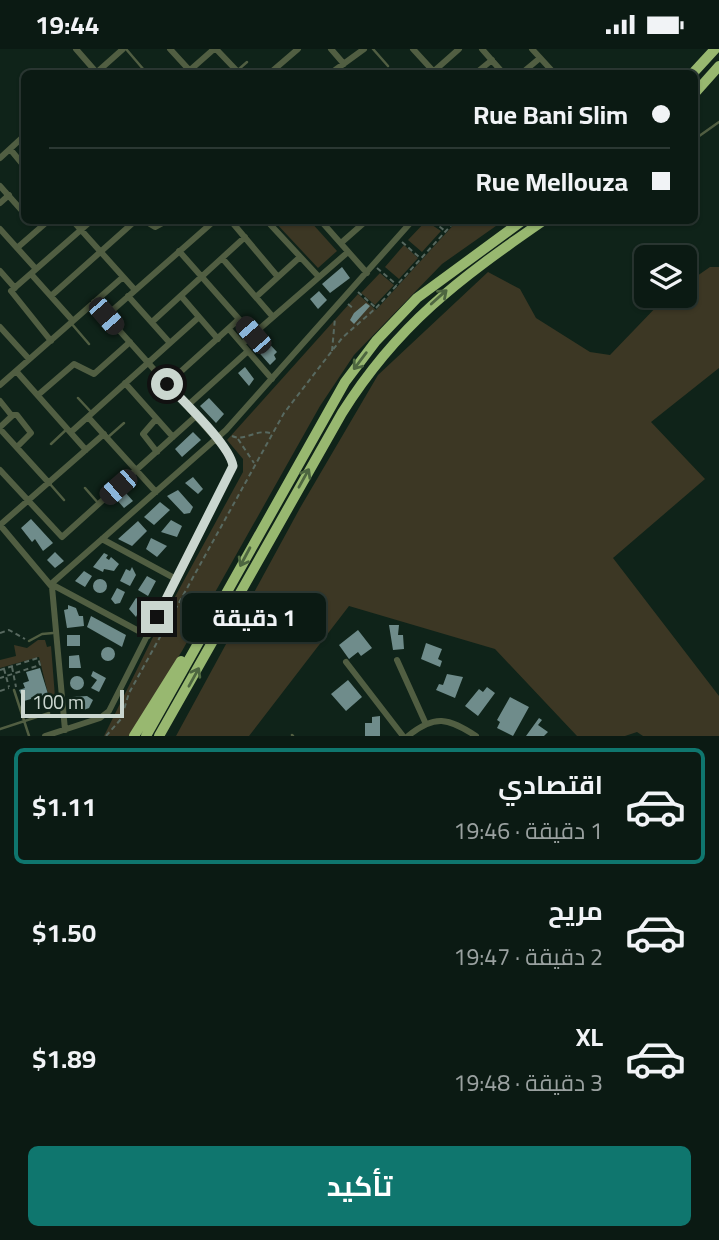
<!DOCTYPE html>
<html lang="ar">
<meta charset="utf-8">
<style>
:root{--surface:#0b1a13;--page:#14231c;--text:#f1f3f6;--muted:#9aa1a0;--line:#2b3833;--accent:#0f766e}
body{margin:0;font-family:Georgia,Cairo,serif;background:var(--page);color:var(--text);direction:rtl;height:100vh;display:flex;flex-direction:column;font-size:26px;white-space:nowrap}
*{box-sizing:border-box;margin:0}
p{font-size:23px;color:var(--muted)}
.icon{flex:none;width:38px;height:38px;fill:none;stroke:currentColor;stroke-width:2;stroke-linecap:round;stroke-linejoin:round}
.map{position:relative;height:687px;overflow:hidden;direction:ltr}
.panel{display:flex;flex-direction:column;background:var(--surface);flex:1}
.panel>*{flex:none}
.hud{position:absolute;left:21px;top:21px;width:677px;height:154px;border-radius:10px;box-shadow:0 2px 5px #0004,0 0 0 2px var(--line);direction:rtl;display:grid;align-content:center;height:154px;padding:0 28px;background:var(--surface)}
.fabs{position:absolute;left:634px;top:196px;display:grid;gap:14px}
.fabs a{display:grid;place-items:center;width:63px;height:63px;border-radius:10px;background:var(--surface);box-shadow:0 2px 5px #0004,0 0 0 2px var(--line);font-size:35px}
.scale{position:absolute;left:21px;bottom:18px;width:103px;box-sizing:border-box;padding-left:7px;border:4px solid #cad6cf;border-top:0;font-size:19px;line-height:24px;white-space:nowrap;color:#cad6cf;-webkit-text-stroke:5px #0f2319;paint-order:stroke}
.end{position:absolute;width:32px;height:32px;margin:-16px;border:9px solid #cad6cf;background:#111;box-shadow:0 0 0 4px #111}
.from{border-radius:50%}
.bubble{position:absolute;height:49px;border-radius:10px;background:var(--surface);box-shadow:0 2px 5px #0004,0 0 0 2px var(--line);font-size:23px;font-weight:700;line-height:49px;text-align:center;direction:rtl}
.car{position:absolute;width:21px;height:42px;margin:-21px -10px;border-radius:9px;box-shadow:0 0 5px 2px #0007;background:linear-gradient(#222 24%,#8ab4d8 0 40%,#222 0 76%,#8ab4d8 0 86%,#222 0)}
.hud b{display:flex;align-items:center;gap:24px;height:66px;font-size:26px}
.hud b+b{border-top:2px solid var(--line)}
.hud i{width:18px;height:18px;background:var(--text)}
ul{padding:12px 0 0;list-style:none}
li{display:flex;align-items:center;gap:21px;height:116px;margin:0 14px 10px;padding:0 14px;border:4px solid transparent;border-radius:10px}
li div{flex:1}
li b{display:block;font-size:26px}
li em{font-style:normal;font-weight:700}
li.on{border-color:var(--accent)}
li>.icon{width:63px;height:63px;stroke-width:1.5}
.cta{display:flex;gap:14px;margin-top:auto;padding:14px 28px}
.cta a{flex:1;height:80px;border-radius:10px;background:var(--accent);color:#fff;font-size:28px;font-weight:700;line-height:80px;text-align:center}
.status{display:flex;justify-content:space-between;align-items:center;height:49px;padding:0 35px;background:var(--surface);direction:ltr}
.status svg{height:19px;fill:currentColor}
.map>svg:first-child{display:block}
</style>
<div class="status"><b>19:44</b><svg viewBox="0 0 49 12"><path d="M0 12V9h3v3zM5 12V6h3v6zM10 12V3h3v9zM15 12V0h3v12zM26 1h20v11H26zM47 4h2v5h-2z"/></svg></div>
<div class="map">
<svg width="719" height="687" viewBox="0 0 719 687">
<rect width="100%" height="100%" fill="#0f2319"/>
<path fill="#3c3724" d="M 274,172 L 310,172 L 337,202 L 318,219 Z
M 426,172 L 441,182 L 422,203 L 408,191 Z
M 457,172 L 503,172 L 442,215 L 354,306 L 320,357 L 182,602 L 129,687 L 104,687 L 152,590 L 243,423 L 243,410 L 227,391 L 358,245 L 376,261 Z
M 404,196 L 418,209 L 399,230 L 385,218 Z
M 710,218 L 719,218 L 719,319 L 651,373 L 705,430 L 613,509 L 719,647 L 719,687 L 643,687 L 637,683 L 625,687 L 577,687 L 495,600 L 349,557 L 249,687 L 176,687 L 300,459 L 378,326 L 488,223 L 520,240 L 536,269 L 590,303 L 610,306 L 661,253 L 669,247 L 684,247 L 684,236 Z
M 380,224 L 394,236 L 375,256 L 361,244 Z
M 38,591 L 45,591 L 47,598 L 51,597 L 55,648 L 49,649 L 39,608 L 0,619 L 0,611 L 16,607 L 14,596 L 27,599 Z"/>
<path fill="#6f8c8b" d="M 342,218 L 350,229 L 330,244 L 322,235 Z
M 319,242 L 327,251 L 318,260 L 310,250 Z
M 366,254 L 370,257 L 354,275 L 350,271 L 354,264 Z
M 264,289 L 277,303 L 274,306 L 276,310 L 270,316 L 254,298 Z
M 245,318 L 254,330 L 249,337 L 238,324 Z
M 209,349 L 224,365 L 216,374 L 200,357 Z
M 193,383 L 201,391 L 182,408 L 175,400 Z
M 193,428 L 203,440 L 198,445 L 185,434 Z
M 178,441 L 193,458 L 190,464 L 184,465 L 167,447 Z
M 125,443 L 133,452 L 124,459 L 117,451 Z
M 160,453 L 170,461 L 154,476 L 144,468 Z
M 31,470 L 53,494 L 43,502 L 35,490 L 32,493 L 21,479 Z
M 171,471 L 182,477 L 177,488 L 161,483 Z
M 138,472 L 147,482 L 132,497 L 118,490 Z
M 151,489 L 167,497 L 157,508 L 146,500 Z
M 55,503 L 64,512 L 55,519 L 47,511 Z
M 104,504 L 108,506 L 106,509 L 109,511 L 111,508 L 119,515 L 114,522 L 104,520 L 103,523 L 93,518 Z
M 132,518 L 136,526 L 130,537 L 120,532 L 126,520 L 130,522 Z
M 84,522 L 92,527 L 85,538 L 75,532 Z
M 147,527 L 156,532 L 148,547 L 138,541 Z
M93 537a7 7 0 1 1 14 0a7 7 0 1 1-14 0Z
M 117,539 L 125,543 L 120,554 L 115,555 L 111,550 Z
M 136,549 L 143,553 L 136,568 L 129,560 Z
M 68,556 L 76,559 L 79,567 L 83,567 L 84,577 L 67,579 L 64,561 L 68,560 Z
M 91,567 L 126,586 L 122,598 L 87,578 Z
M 389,576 L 399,576 L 398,586 L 403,586 L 404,600 L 393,601 Z
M 358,581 L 372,599 L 361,607 L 358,603 L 349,610 L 339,596 Z
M 67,586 L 80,586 L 80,597 L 67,597 Z
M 426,594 L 442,600 L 438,610 L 442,612 L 440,618 L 421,610 Z
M101 605a7 7 0 1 1 14 0a7 7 0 1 1-14 0Z
M 79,606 L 81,619 L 69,619 L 69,607 Z
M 40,619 L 48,645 L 24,652 L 19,641 L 25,639 L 23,634 L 29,632 L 26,623 Z
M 93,622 L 106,629 L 99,643 L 91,639 L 97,631 L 91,627 Z
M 447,625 L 463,628 L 455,649 L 436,641 L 439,635 L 443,636 Z
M70 634a7 7 0 1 1 14 0a7 7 0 1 1-14 0Z
M 348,631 L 362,648 L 346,662 L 331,645 Z
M 487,638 L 495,644 L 478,667 L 465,657 L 479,640 L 483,643 Z
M 87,647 L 93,651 L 89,659 L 81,662 L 72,660 L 72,648 Z
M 510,648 L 529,658 L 513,687 L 497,679 L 500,673 L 497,671 Z
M 380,667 L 380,687 L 365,687 L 365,674 L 372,674 L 372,668 Z
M 539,669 L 542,671 L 538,676 L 548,683 L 544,687 L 526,687 Z"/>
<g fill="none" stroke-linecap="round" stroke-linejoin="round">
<path stroke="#586960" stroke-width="2" stroke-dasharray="5 3.5" stroke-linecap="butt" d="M 433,172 L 445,182
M 402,193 L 419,208
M 377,219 L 397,236
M 358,243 L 375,258
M 348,255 L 354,260
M 332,302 L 335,269
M 232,387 C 244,393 256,380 270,384
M 238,390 L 254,414
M 0,584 L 9,581 L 25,590
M 12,618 L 16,638
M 4,620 L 9,638
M 0,621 L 38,609 L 40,616 L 0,629
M 0,642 L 9,639
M 106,687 L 121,670 L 129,644 L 284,364 L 342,289 L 376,259 L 455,172"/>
<path stroke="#515e42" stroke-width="2.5" d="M 126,0 L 144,21
M 373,0 L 388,17
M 239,20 L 247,13
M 695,90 L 719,73
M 71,274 L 89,295
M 78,349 L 92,364
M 107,389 L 124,374
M 51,395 L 67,380
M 50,435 L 64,451
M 85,439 L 99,455
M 29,592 L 42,585 L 53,584
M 14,641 L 29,687
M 0,680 L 49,664
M 292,686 L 293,687"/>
<path stroke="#515e42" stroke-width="6" d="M 76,0 L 97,24
M 170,0 L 192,24
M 216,0 L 239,24
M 331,0 L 344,15
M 413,0 L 435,24
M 482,0 L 503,24
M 532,0 L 554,24
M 189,22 L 214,0
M 433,23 L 459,0
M 96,24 L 123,0
M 270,24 L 298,0
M 331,24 L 364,0
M 476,24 L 492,11
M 522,24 L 540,9
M 10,100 L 24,117
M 0,109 L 24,87
M 0,137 L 24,164
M 0,154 L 9,146
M 73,172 L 135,241
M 145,172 L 155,178 L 166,172
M 231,172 L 278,228
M 267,172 L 319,228
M 321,172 L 367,224
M 0,180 L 36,220
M 341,194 L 366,172
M 17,199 L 48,172
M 179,202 L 253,286
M 222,209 L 273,268
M 0,222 L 15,239
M 31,225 L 73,272
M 51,247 L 135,172
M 128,247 L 170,294
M 181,247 L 218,290
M 256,248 L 300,208
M 106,267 L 214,172
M 152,273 L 245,188
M 0,278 L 29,310
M 229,280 L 272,330
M 51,292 L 11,242 L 91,172
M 242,295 L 348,203
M 16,322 L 86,401
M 125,334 L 173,388
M 167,335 L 239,270
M 0,336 L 123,228
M 38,346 L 74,315 L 94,325 L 130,293
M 0,352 L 12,367
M 187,357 L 248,302
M 88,368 L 156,443
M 156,370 L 143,385 L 157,403
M 0,378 L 13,366 L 17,366 L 31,384 L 17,398
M 0,380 L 49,434
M 71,383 L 199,268
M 0,421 L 62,488 L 196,367
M 0,476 L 52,538 L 65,681
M 0,476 L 104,385
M 102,490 L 176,530
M 148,587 L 51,535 L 226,381 L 412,172
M 397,611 L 425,673
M 346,613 L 403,687
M 45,687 L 100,669 L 109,662 L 233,417 L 232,411 L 216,390 L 94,253
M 408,687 C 435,665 448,669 476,687"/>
<path stroke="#98b870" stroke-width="10" d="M 693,24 L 715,0
M 695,44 L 719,17
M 134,687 L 181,612
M 146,687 L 345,333 L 376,292 L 417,249 L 522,172
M 159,687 L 342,364 C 398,275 459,230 543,172"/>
</g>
<defs><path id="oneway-shaft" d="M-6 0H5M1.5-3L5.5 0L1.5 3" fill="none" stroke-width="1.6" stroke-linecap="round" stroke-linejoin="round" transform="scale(1.75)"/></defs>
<g stroke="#4d6640">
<use href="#oneway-shaft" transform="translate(439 248) rotate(-42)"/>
<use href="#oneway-shaft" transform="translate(360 312) rotate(127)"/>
<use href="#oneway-shaft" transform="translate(304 429) rotate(-61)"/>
<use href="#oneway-shaft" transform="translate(245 508) rotate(118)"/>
<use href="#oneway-shaft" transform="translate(194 628) rotate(-61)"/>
</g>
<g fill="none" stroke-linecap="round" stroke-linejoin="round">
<path stroke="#cad6cf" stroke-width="9" d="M 157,568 L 233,417 C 230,396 183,352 167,335"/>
</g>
</svg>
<div class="fabs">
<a><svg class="icon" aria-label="layers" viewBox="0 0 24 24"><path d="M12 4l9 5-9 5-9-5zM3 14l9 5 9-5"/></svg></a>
</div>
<div class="scale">100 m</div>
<i class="end from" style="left:167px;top:335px"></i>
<i class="end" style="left:157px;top:568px"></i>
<div class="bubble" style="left:182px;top:544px;width:144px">1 دقيقة</div>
<i class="car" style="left:106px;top:267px;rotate:139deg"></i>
<i class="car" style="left:253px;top:286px;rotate:319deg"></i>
<i class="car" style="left:118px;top:438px;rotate:229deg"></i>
<div class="hud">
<b><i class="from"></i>Rue Bani Slim</b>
<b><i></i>Rue Mellouza</b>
</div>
</div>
<section class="panel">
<ul>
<li class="on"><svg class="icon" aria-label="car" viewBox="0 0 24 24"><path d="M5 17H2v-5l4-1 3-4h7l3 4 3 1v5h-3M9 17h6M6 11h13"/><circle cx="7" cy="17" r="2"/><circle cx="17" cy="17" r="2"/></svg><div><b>اقتصادي</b><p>1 دقيقة · 19:46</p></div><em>$1.11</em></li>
<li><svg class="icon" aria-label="car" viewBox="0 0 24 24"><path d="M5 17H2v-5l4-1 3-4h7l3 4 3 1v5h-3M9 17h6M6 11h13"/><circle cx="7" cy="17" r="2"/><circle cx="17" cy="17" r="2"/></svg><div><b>مريح</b><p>2 دقيقة · 19:47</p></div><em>$1.50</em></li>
<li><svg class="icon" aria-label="car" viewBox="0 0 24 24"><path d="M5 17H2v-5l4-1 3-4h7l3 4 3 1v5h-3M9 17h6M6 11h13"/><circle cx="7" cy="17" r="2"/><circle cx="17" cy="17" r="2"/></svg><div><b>XL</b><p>3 دقيقة · 19:48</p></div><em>$1.89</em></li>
</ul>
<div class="cta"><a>تأكيد</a></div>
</section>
